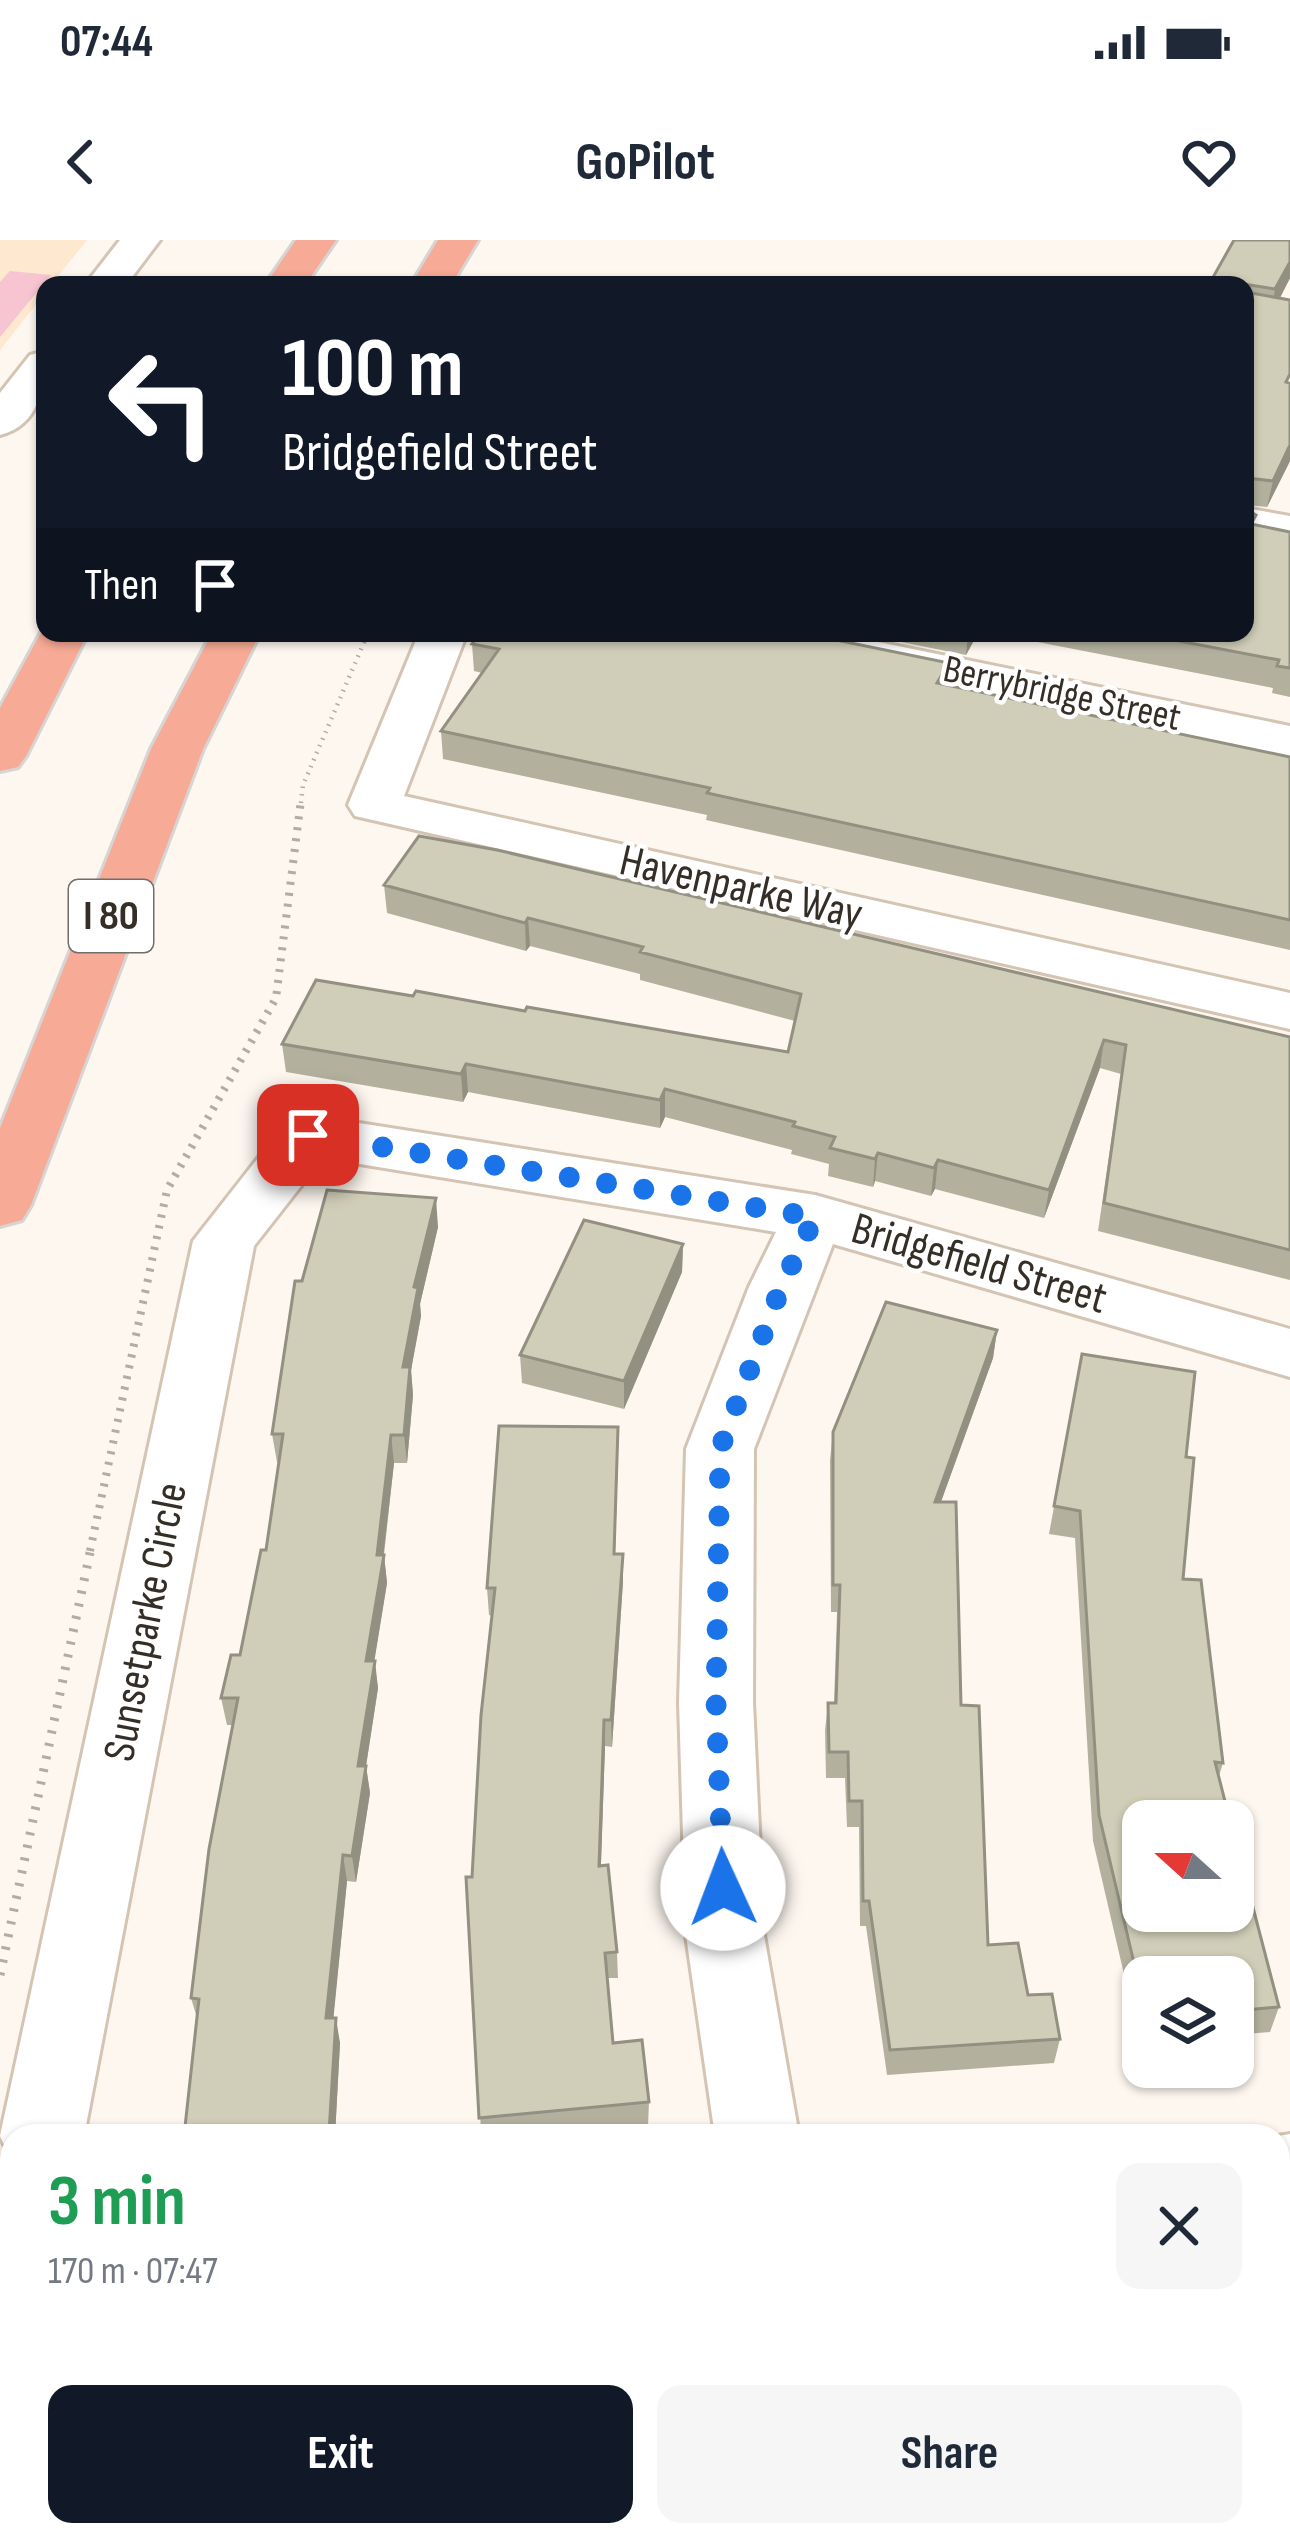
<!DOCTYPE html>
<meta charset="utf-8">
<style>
body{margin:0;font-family:"Sofia Sans Condensed",sans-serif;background:#f6f6f7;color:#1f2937;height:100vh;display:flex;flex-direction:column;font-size:45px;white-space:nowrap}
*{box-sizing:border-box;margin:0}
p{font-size:39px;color:#747a83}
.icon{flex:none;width:66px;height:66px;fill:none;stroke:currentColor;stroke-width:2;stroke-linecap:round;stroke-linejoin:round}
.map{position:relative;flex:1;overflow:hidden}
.drawer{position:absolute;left:0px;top:1884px;width:1290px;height:423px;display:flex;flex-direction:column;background:#fff;border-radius:36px 36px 0 0;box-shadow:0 3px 9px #0004}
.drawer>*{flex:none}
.top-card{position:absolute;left:36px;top:36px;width:1218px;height:366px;border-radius:24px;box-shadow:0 3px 9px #0004;background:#111827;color:#fff;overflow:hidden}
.needle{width:78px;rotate:291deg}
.controls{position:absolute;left:1122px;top:1560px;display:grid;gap:24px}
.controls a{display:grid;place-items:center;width:132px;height:132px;border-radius:24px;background:#fff;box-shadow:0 3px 9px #0004;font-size:60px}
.pin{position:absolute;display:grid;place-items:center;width:102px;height:102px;color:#fff;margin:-51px;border-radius:24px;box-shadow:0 6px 18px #0006}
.me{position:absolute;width:132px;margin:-66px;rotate:358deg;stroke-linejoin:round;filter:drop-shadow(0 0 9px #0008)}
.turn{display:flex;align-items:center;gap:42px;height:252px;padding:0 48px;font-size:54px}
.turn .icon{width:156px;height:156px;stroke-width:2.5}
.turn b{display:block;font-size:84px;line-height:102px}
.then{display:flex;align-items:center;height:114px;padding:0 48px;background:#0003;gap:24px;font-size:45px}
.round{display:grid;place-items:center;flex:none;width:126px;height:126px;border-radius:24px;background:#f6f6f7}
.headline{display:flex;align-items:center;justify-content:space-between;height:204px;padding:0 48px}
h1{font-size:72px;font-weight:700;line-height:90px;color:#1e9e55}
.primary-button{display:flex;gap:24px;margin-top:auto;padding:24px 48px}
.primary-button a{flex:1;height:138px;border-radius:24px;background:#111827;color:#fff;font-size:48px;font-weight:700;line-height:138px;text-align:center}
.primary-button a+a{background:#f6f6f7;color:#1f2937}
.status{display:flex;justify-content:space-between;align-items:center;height:84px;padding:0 60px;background:#fff;direction:ltr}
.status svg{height:33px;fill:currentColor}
header{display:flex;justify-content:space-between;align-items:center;height:156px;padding:0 48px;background:#fff;font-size:54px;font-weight:700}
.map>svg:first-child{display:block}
.built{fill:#fee8d0}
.green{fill:#f7c4d1}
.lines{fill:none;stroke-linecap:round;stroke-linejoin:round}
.minor-casing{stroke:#d4c4b3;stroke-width:6}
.highway-casing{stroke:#d6d5d4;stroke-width:6}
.path-far2{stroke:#b2aca5;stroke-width:4.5;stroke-dasharray:1.5 6;stroke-linecap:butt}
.path-far1{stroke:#b2aca5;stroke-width:8;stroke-dasharray:3 8;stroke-linecap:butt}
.path{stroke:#b2aca5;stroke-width:9;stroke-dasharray:3 10;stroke-linecap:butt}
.minor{fill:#fff;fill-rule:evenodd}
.highway{fill:#f7aa95;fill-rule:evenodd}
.wall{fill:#b3b19e}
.shaded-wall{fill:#929081}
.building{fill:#d0ceb8;stroke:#929081;stroke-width:3}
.route{stroke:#1a73e8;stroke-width:21;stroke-dasharray:0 37.8}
.labels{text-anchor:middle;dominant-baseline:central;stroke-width:9;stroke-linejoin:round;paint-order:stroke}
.far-street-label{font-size:39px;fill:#342e27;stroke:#fff}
.shield{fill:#fff;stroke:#716d68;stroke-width:3}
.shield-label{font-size:42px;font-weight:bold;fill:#342e27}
.street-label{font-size:45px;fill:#342e27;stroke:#fff}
</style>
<div class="status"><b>07:44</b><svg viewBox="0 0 49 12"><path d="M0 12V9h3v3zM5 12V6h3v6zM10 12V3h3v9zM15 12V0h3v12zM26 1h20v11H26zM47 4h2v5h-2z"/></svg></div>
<header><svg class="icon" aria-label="back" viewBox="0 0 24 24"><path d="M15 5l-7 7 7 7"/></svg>GoPilot<svg class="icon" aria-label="heart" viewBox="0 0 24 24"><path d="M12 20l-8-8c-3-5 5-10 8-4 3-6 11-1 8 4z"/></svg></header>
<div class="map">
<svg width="1290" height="2306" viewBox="0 0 1290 2306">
<rect width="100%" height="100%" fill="#fef7f0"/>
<path class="built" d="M 0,0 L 87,0 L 51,45 L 45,45 L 45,53 L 0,110 Z"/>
<path class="green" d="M 10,31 L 51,35 L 0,97 L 0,42 Z"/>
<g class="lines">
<defs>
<path id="minor" d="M 120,0 L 160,0 L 126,45 L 85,45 Z
M 45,111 C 45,146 40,185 0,195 L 0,153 L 30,115 Z
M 1245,268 L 1290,276 L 1290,304 L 1245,296 Z
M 419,393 L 467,393 L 404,556 L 1290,753 L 1290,789 L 355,576 L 348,565 Z
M 739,393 L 834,393 L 1290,486 L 1290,516 L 763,408 L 746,403 Z
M 308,875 L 815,955 L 1290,1089 L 1290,1137 L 833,1004 L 754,1209 L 753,1462 L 764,1695 L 799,1896 L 715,1896 L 686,1695 L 679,1462 L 686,1209 L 749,1047 L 776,992 L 323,918 L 254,1006 L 84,1896 L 12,1896 L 12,1922 L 0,1896 L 193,1001 L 287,881 Z
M 1290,1894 L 1290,1974 L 1278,1976 L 1278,1896 Z"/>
<path id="highway" d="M 296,0 L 336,0 L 305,45 L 265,45 Z
M 438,0 L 478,0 L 451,45 L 411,45 Z
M 45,385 L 45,393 L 88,393 L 26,516 L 18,527 L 0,531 L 0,468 Z
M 212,393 L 260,393 L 203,509 L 31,965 L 22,980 L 0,986 L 0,888 L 151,509 Z"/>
</defs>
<use href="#minor" class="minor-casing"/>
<use href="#highway" class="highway-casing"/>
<path class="path-far2" d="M 301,563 L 303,545 L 368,393"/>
<path class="path-far1" d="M 90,1311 L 167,950 L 276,758 L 301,560"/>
<path class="path" d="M 0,1735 L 91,1308"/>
<use href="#minor" class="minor"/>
<use href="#highway" class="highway"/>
</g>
<path class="wall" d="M 1290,0 L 1290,38 L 1280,58 L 1290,221 L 1267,267 L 1246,265 L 1246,269 L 1254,285 L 1290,292 L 1290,457 L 1272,453 L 1273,448 L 992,393 L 1245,393 L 1245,45 L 1211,45 L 1212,39 Z
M 856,393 L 978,393 L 966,415 Z
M 472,404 L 947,445 L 1290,517 L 1290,710 L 706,580 L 707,575 L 443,519 L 441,491 L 482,433 L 474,431 Z
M 384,645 L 1290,797 L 1290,1040 L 1098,991 L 1121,834 L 1100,828 L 1044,978 L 935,949 L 931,956 L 875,941 L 873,947 L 828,936 L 829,924 L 791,914 L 792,910 L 665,877 L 660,888 L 468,852 L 463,862 L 286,832 L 282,804 L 413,756 L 525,771 L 788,812 L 795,781 L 640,740 L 640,734 L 530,706 L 526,711 L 387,673 Z
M 438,987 L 420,1064 L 421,1076 L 411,1130 L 413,1155 L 407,1223 L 394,1223 L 384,1315 L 387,1343 L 374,1421 L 378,1448 L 366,1526 L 370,1553 L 356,1642 L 347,1641 L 333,1778 L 340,1803 L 335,1896 L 184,1896 L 197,1778 L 191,1758 L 233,1485 L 227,1485 L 221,1458 L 240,1415 L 266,1310 L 279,1222 L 277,1222 L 272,1194 L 302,1041 Z
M 683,1004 L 682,1032 L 624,1169 L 522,1143 L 520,1115 Z
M 997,1090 L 993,1118 L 941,1262 L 961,1465 L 988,1705 L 1060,1799 L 1054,1823 L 887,1835 L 866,1686 L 860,1686 L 859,1587 L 847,1587 L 845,1538 L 826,1538 L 825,1490 L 828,1463 L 834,1463 L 837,1372 L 831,1372 L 830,1220 L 833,1192 Z
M 1082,1114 L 1186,1217 L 1183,1339 L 1223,1523 L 1219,1536 L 1279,1767 L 1270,1792 L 1233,1795 L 1233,1737 L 1143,1737 L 1143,1802 L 1140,1803 L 1093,1601 L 1075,1298 L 1049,1294 Z
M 618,1215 L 615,1314 L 623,1341 L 612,1507 L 605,1506 L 601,1625 L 617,1712 L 618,1738 L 608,1738 L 613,1803 L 649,1862 L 648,1887 L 544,1896 L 481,1896 L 472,1637 L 492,1376 L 489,1375 L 487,1348 Z
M 1290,2063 L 1290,2229 L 1278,2230 L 1278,2064 Z
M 12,2295 L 1048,2295 L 1050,2306 L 0,2306 Z"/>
<path class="shaded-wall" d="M 1290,22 L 1290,38 L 1271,75 L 1275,49 Z
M 1290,205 L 1290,221 L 1267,267 L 1273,241 Z
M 968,393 L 978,393 L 966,415 Z
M 949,423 L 946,450 L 937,443 Z
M 528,678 L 530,706 L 526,711 L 525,683 Z
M 1104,800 L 1100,828 L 1044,978 L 1049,950 Z
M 466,824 L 468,852 L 463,862 L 461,834 Z
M 665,849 L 665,877 L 660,888 L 660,860 Z
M 878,913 L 875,941 L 873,947 L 875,919 Z
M 938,920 L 935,949 L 931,956 L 934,928 Z
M 436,958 L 438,987 L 420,1064 L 421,1076 L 411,1130 L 413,1155 L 407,1223 L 404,1195 L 403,1127 L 414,1047 Z
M 683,1004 L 682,1032 L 624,1169 L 624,1141 Z
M 997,1090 L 993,1118 L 931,1289 L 935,1262 Z
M 618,1187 L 618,1215 L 614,1341 L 614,1314 Z
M 391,1195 L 394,1223 L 383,1318 L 384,1315 L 387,1343 L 370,1448 L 366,1421 Z
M 623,1314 L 623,1341 L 612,1507 L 611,1480 Z
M 375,1421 L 378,1448 L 362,1552 L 358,1526 Z
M 604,1480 L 605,1506 L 600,1651 L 599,1626 Z
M 366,1526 L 370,1553 L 356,1642 L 352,1616 Z
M 343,1615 L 347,1641 L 331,1803 L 326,1778 Z
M 336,1778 L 340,1803 L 335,1896 L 329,1896 Z"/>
<path class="building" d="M 1234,0 L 1290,0 L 1290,22 L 1275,49 L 1212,39 Z
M 1246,52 L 1290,60 L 1290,134 L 1286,142 L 1290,143 L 1290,205 L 1273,241 L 1247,238 L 1246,269 L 1256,275 L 1251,284 L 1290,292 L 1290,428 L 1277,426 L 1279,420 L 1137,393 L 1245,393 L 1245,122 L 1248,116 L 1245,115 Z
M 480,393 L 802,393 L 949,423 L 937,443 L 1290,517 L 1290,680 L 707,553 L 710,548 L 441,491 L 499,409 L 472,404 Z
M 419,596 L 497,610 L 1290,797 L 1290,1010 L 1104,963 L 1126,805 L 1104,800 L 1049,950 L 938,920 L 934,928 L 878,913 L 875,919 L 830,908 L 835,897 L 793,886 L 795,882 L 665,849 L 660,860 L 466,824 L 461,834 L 282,804 L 316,740 L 413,756 L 416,751 L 525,771 L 527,767 L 788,812 L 801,754 L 640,712 L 643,707 L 528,678 L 525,683 L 384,645 Z
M 327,950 L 436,958 L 414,1047 L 418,1048 L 403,1127 L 410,1127 L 404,1195 L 391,1195 L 377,1315 L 384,1315 L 366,1421 L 375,1421 L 358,1526 L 366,1526 L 352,1616 L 343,1615 L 326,1778 L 336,1778 L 329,1893 L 184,1896 L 199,1759 L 191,1758 L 209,1609 L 238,1458 L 221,1458 L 231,1415 L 240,1415 L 261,1310 L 266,1310 L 283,1194 L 272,1194 L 295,1041 L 302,1041 Z
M 584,980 L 683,1004 L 624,1141 L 520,1115 Z
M 886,1062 L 997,1090 L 935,1262 L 956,1262 L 961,1465 L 979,1466 L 988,1705 L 1018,1703 L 1028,1755 L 1052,1754 L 1060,1799 L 890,1810 L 869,1661 L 863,1661 L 862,1561 L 849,1561 L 848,1512 L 829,1512 L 828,1463 L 836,1463 L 840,1345 L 833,1345 L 833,1192 Z
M 1082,1114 L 1195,1132 L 1186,1217 L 1194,1218 L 1183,1339 L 1201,1340 L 1223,1523 L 1215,1522 L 1230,1581 L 1143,1581 L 1143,1671 L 1233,1671 L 1233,1591 L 1279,1767 L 1233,1771 L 1233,1737 L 1143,1737 L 1143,1761 L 1099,1575 L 1080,1271 L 1054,1266 Z
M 499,1186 L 618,1187 L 614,1314 L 623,1314 L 611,1480 L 604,1480 L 599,1626 L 608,1625 L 617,1712 L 605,1713 L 613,1803 L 642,1800 L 649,1862 L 479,1878 L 466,1637 L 472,1637 L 481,1475 L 495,1348 L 487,1348 Z
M 1290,2063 L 1290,2209 L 1278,2210 L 1278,2215 L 1278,2064 Z
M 12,2204 L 12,2295 L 654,2295 L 654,2306 L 0,2306 L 0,2205 Z
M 799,2295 L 1048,2295 L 1050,2306 L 800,2306 Z"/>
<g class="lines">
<path class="route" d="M 308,895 L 815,977 L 781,1047 L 720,1209 L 716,1462 L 723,1648"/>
</g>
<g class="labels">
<g class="far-street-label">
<text transform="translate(1062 454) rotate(12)">Berrybridge Street</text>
</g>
<rect class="shield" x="69" y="640" width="84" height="72" rx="9"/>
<g class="shield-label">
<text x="111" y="676">I 80</text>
</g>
<g class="street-label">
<text transform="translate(741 648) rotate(13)">Havenparke Way</text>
<text transform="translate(979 1024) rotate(16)">Bridgefield Street</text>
<text transform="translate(146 1382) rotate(-79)">Sunsetparke Circle</text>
</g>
</g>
</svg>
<div class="controls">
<a><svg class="needle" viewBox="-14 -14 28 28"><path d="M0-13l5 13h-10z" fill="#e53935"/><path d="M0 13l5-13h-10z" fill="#747a83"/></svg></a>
<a><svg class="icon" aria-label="layers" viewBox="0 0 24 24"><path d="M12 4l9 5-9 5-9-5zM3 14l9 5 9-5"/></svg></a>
</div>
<div class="pin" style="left:308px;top:895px;background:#d93025"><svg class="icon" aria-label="arrive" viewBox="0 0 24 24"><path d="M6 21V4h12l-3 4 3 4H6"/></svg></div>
<svg class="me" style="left:723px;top:1648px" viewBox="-20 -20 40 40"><circle r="19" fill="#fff"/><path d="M0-13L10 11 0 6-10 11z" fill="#1a73e8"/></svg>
<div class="top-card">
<div class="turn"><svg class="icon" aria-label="left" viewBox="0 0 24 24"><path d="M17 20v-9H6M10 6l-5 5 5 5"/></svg><div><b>100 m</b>Bridgefield Street</div></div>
<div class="then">Then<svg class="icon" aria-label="arrive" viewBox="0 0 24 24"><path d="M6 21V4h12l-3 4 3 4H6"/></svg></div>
</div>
<section class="drawer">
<div class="headline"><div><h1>3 min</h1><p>170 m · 07:47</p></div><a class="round"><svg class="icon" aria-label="close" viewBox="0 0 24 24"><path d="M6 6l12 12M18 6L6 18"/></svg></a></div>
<div class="primary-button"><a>Exit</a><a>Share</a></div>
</section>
</div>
